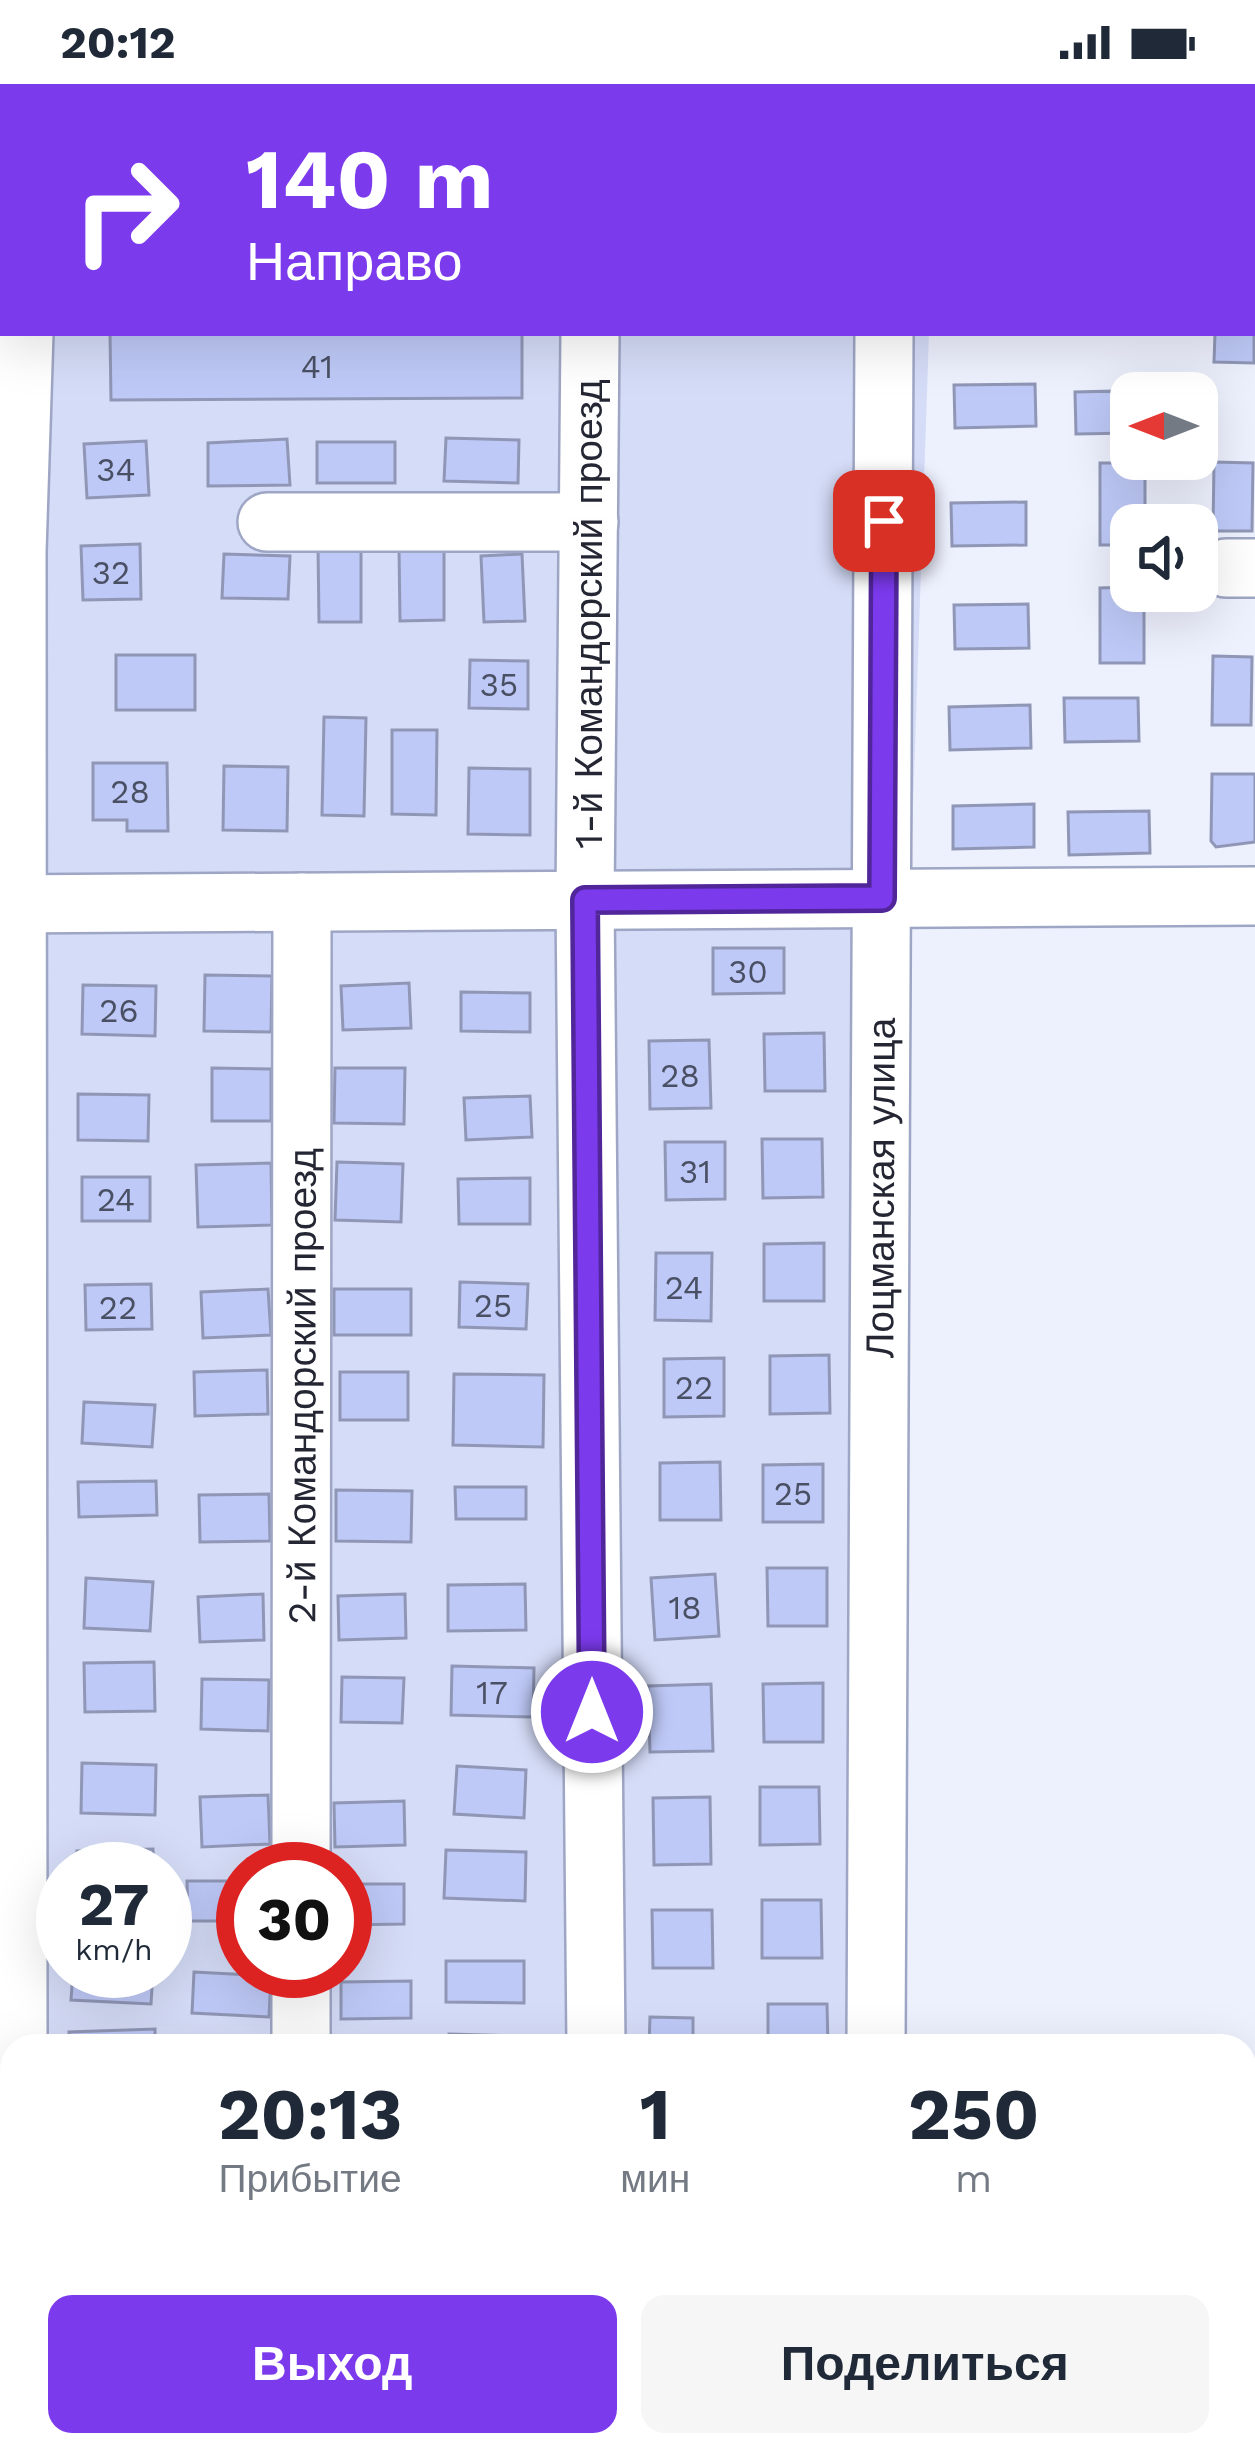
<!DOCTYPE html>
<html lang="ru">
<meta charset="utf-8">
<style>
body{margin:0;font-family:"Work Sans",sans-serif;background:#f6f6f7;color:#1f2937;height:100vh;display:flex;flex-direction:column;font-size:45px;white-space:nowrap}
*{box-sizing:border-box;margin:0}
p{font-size:39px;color:#747a83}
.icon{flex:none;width:66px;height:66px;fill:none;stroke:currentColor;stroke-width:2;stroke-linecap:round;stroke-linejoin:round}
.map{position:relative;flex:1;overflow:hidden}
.drawer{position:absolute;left:0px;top:1950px;width:1257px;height:423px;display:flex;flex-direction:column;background:#fff;border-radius:36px 36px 0 0;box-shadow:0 12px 48px #0002}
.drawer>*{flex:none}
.banner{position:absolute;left:0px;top:0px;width:1257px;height:252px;box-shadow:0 12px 48px #0002;background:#7c3aed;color:#fff;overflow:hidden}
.needle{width:78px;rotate:270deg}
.tools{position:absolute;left:1110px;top:288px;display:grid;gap:24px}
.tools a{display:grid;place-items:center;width:108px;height:108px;border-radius:24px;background:#fff;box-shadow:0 12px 48px #0002;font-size:60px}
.speed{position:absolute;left:36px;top:1758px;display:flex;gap:24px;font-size:60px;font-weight:700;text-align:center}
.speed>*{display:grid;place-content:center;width:156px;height:156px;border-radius:50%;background:#fff;box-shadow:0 12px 48px #0002;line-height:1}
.speed small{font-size:30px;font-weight:400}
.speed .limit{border:18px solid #d22;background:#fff;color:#111}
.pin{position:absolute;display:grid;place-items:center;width:102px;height:102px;color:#fff;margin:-51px;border-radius:24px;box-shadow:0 6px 18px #0006}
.me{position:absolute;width:132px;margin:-66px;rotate:0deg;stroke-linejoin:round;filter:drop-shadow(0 0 9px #0008)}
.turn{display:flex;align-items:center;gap:42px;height:252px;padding:0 48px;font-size:54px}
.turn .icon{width:156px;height:156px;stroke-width:2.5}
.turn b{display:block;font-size:84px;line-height:102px}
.eta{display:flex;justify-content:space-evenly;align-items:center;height:204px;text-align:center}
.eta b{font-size:72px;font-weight:700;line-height:84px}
.button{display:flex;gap:24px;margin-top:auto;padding:24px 48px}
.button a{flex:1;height:138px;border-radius:24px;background:#7c3aed;color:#fff;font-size:48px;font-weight:700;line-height:138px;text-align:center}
.button a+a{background:#f6f6f7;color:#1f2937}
.status{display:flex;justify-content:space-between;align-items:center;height:84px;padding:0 60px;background:#fff;direction:ltr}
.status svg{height:33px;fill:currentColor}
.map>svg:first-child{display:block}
.green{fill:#d5dcf7;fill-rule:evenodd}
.forest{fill:#9cabf6}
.building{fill:#bec9f7;stroke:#9097b6;stroke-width:3}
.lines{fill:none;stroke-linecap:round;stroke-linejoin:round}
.minor-casing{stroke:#9ea6c5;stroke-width:62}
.path{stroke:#9194a1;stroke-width:8;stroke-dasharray:12 6;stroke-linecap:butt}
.minor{stroke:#fff;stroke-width:57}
.route-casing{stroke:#51269a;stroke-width:30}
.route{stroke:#7c3aed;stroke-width:21}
.labels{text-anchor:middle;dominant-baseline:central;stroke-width:9;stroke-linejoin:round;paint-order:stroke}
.number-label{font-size:33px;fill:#4a5064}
.street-label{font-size:39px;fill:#242733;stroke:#fefefe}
</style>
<div class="status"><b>20:12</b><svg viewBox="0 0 49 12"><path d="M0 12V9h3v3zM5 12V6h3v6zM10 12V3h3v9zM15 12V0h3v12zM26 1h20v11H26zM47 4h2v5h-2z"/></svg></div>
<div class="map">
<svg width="1255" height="2372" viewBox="0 0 1255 2372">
<rect width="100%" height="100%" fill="#edf0fd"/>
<path class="green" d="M 0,44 L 3,249 L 929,249 L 871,1962 L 12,1962 L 12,2361 L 857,2361 L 857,2372 L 0,2372 ZM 63,1785 L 165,1785 L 165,1887 L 63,1887 ZM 243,1785 L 345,1785 L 345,1887 L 243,1887 Z"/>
<path class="forest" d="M 0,0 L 239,0 L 240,3 L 3,3 L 0,61 Z"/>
<path class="building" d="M 110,249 L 522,249 L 522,314 L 111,316 Z
M 1215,249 L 1254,249 L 1254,279 L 1214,278 Z
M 1035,300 L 1036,342 L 955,344 L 954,301 Z
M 1156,306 L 1131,309 L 1131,349 L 1076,350 L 1075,308 Z
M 446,354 L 519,356 L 518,399 L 444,397 Z
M 287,355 L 290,401 L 208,402 L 208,359 Z
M 146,357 L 149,411 L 87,414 L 84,360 Z
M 317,358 L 395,358 L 395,399 L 317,399 Z
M 1214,378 L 1253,379 L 1252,447 L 1213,447 Z
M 1100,379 L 1145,379 L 1145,441 L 1131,441 L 1131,461 L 1100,461 Z
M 1026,418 L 1026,461 L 952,462 L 951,419 Z
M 140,460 L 141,515 L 83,516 L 81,462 Z
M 318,461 L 361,461 L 361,538 L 319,538 Z
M 444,463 L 444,536 L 400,537 L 399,464 Z
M 224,470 L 290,472 L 288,515 L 222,514 Z
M 522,470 L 525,537 L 484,538 L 481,472 Z
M 1131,503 L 1144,507 L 1144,579 L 1100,579 L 1100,504 Z
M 1028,520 L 1029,564 L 955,565 L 954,521 Z
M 116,571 L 195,571 L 195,626 L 116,626 Z
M 1213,572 L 1252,573 L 1251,641 L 1212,641 Z
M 470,576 L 528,577 L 528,625 L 469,624 Z
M 1064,614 L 1138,614 L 1139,657 L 1065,658 Z
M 1030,621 L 1031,664 L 950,666 L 949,623 Z
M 324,633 L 366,634 L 364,732 L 322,731 Z
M 392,646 L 437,646 L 436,731 L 392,730 Z
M 93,679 L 167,679 L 168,747 L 127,747 L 127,736 L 93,736 Z
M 224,682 L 288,683 L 287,747 L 223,746 Z
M 469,684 L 530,685 L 530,751 L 468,750 Z
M 1212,690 L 1255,690 L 1255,758 L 1216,763 L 1211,757 Z
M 1034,720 L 1034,763 L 953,765 L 953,722 Z
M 1149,727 L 1150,769 L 1069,771 L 1068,728 Z
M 713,864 L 784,864 L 784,909 L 713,910 Z
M 205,891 L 272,892 L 271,948 L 204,947 Z
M 409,899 L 411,944 L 343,946 L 341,902 Z
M 83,901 L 156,902 L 155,952 L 82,950 Z
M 461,908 L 530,909 L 530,948 L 461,947 Z
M 824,949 L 825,1007 L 765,1007 L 764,950 Z
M 709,956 L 711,1024 L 650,1025 L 649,957 Z
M 212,984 L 271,985 L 271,1037 L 212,1037 Z
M 335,984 L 405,984 L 404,1040 L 334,1039 Z
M 78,1010 L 149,1011 L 148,1057 L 78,1056 Z
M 530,1012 L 532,1053 L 466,1056 L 464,1014 Z
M 762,1055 L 822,1055 L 823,1113 L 763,1114 Z
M 665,1058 L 725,1058 L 725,1115 L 666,1116 Z
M 337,1078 L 403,1080 L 401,1138 L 335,1136 Z
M 271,1079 L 272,1141 L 198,1143 L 196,1081 Z
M 82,1093 L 150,1093 L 150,1137 L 82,1137 Z
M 530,1094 L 530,1140 L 459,1140 L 458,1095 Z
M 824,1159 L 824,1217 L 764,1217 L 764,1160 Z
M 656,1169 L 712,1169 L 711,1237 L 655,1236 Z
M 460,1198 L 528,1200 L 526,1245 L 459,1243 Z
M 151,1200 L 152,1245 L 86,1246 L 85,1201 Z
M 268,1205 L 271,1251 L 203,1254 L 201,1208 Z
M 334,1205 L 411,1205 L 411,1251 L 334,1251 Z
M 829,1271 L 830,1329 L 770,1330 L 770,1272 Z
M 724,1274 L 724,1332 L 664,1333 L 664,1275 Z
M 267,1286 L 268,1330 L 195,1332 L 194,1288 Z
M 340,1288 L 408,1288 L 408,1336 L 340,1336 Z
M 454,1290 L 544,1291 L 543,1363 L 453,1361 Z
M 84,1318 L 155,1321 L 152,1363 L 82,1359 Z
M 720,1378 L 721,1436 L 660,1436 L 660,1379 Z
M 823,1380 L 823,1438 L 763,1438 L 763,1381 Z
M 156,1397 L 157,1431 L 79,1433 L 78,1398 Z
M 455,1403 L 526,1403 L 526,1435 L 456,1435 Z
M 336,1406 L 412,1407 L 411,1458 L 336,1457 Z
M 269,1410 L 270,1457 L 200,1458 L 199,1411 Z
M 767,1484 L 827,1484 L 827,1542 L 768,1542 Z
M 715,1490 L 719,1552 L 655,1556 L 651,1494 Z
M 86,1494 L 153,1498 L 150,1547 L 84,1544 Z
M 525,1500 L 526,1546 L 448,1547 L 448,1501 Z
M 263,1510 L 264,1556 L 200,1558 L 198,1513 Z
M 405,1510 L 406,1554 L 339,1556 L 338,1512 Z
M 154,1578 L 155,1627 L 85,1628 L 84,1579 Z
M 452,1582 L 534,1584 L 533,1633 L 451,1631 Z
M 342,1593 L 404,1594 L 402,1639 L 341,1638 Z
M 202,1595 L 269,1596 L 268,1647 L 201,1645 Z
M 823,1599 L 823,1658 L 764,1658 L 763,1600 Z
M 711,1600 L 713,1667 L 650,1668 L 648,1602 Z
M 82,1679 L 156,1681 L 155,1731 L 81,1729 Z
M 457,1682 L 526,1686 L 524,1734 L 454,1730 Z
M 760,1703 L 819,1703 L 820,1760 L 760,1761 Z
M 268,1711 L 270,1760 L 202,1763 L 200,1713 Z
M 710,1713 L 711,1780 L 654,1781 L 653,1714 Z
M 404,1717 L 405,1761 L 335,1763 L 334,1719 Z
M 153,1765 L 154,1785 L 77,1785 L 77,1767 Z
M 446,1766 L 526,1768 L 525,1817 L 444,1814 Z
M 187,1797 L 243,1797 L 243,1837 L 188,1837 Z
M 345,1800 L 404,1800 L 404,1840 L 345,1841 Z
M 762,1816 L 821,1816 L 822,1874 L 762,1874 Z
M 652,1826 L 712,1826 L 713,1884 L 653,1884 Z
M 446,1877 L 524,1877 L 524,1919 L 446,1918 Z
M 73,1887 L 153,1887 L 151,1920 L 71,1916 Z
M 194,1888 L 271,1892 L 269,1933 L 192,1929 Z
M 411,1897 L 411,1934 L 341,1935 L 341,1898 Z
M 768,1920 L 827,1920 L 828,1962 L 768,1962 Z
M 650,1933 L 693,1934 L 693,1962 L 649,1962 Z
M 155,1945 L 155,1962 L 69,1962 L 69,1948 Z
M 449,1950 L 523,1952 L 523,1962 L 449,1962 Z"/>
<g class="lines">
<defs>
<g id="minor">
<path d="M 608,3 L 609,0"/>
<path d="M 0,54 L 3,54"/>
<path d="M 0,114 L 3,114"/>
<path d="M 590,249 L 585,816 L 596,1962"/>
<path d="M 267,438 L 589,438"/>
<path d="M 1226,484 L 1255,484"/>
<path d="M 0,820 L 1255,812"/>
<path id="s1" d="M 301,1785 L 302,818"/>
<path d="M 18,1962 L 17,468 L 24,249"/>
<path d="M 301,1962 L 301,1887"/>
<path id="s2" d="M 876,1962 L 884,249"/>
</g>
</defs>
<use href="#minor" class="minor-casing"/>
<path class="path" d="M 929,2361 L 929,2372"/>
<use href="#minor" class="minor"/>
</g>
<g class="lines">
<defs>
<path id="route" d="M 592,1628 L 585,816 L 882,814 L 884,437"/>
</defs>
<use href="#route" class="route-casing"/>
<use href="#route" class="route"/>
</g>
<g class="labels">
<g class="number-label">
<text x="317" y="282">41</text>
<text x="116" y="385">34</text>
<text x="111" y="488">32</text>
<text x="499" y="600">35</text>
<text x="130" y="707">28</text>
<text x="748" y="887">30</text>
<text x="119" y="926">26</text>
<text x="680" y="991">28</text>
<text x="695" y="1087">31</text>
<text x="116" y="1115">24</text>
<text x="684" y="1203">24</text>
<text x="493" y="1221">25</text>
<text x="118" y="1223">22</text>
<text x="694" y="1303">22</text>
<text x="793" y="1409">25</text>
<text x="685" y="1523">18</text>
<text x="492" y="1608">17</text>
</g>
<g class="street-label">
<text transform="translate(588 530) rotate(-90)">1-й Командорский проезд</text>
<text stroke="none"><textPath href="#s2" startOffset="858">Лоцманская улица</textPath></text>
<text stroke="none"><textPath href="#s1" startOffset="483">2-й Командорский проезд</textPath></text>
</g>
</g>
</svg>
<div class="tools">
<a><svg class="needle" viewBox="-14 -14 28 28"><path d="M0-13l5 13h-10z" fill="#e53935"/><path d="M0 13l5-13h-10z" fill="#747a83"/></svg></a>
<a><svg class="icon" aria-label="sound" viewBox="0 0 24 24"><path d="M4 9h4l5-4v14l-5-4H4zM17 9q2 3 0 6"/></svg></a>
</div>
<div class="speed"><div>27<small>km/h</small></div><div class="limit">30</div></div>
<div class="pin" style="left:884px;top:437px;background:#d93025"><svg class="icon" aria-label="arrive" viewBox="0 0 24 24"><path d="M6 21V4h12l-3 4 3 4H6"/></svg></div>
<svg class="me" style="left:592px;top:1628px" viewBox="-20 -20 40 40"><circle r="17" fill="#7c3aed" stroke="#fff" stroke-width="3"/><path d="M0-11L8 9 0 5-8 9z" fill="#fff"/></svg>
<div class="banner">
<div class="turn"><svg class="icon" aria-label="right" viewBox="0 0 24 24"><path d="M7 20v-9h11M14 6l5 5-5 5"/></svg><div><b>140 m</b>Направо</div></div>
</div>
<section class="drawer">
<div class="eta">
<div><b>20:13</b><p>Прибытие</p></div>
<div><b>1</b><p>мин</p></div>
<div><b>250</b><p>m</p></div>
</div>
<div class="button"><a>Выход</a><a>Поделиться</a></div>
</section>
</div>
